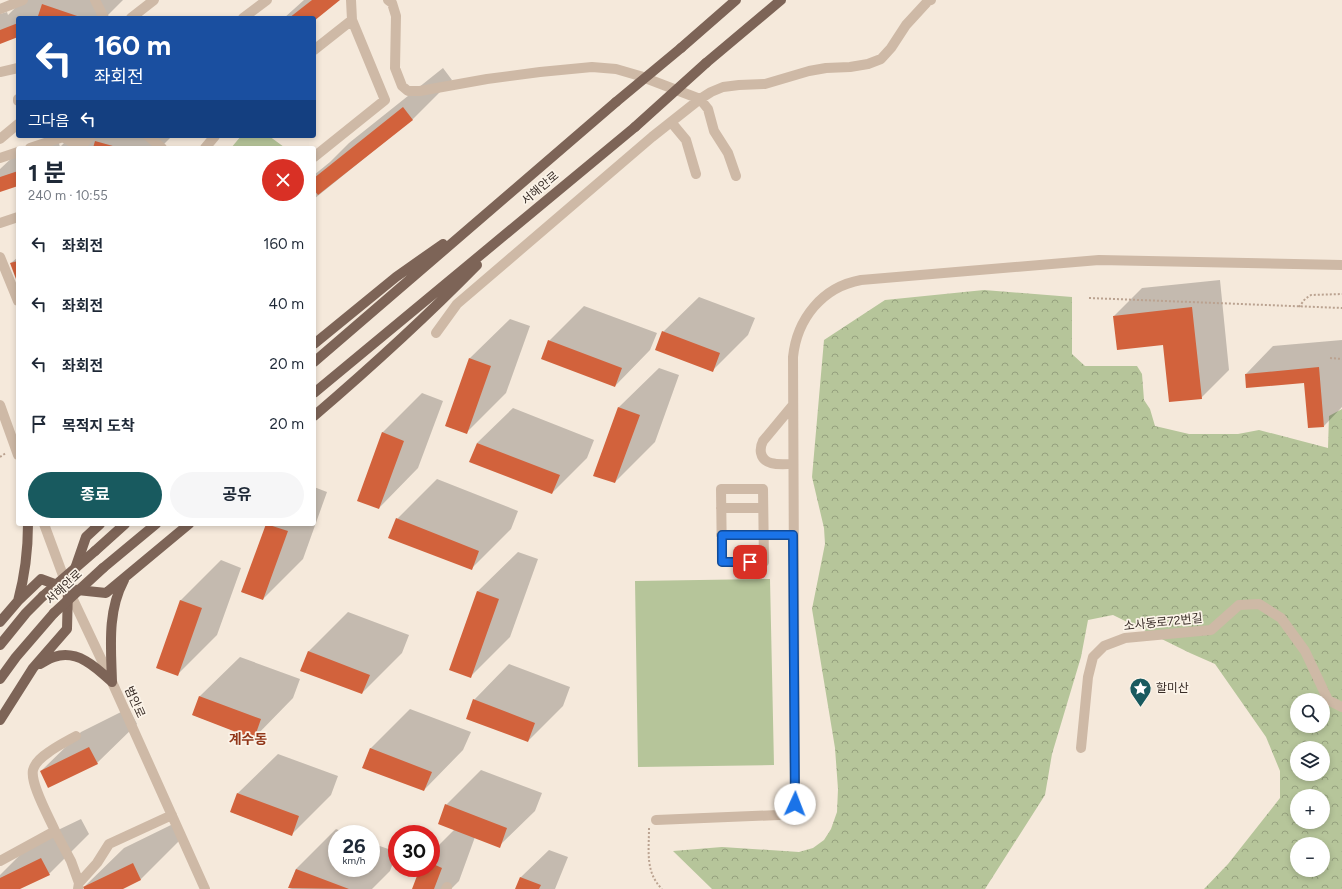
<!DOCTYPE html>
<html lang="ko">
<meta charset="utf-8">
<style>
body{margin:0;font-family:Figtree,"Noto Sans KR",sans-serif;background:#f6f6f7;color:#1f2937;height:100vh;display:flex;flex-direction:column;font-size:15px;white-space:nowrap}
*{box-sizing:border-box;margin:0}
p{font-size:13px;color:#747a83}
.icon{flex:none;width:22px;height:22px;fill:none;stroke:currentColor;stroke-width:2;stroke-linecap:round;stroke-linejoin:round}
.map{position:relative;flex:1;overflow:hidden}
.details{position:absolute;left:16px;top:146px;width:300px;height:380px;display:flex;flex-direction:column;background:#fff;border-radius:4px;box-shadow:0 2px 6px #0003}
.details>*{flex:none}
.banner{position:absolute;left:16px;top:16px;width:300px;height:122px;border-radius:4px;box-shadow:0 2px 6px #0003;background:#1a4fa0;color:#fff;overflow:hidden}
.fabs{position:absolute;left:1290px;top:693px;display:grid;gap:8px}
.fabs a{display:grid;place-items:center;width:40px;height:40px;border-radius:50%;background:#fff;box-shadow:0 2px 6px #0003;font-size:20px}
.speed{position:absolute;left:328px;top:825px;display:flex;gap:8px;font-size:20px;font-weight:700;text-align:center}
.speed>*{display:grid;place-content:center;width:52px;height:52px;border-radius:50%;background:#fff;box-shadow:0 2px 6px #0003;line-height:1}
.speed small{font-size:10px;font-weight:400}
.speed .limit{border:6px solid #d22;background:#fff;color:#111}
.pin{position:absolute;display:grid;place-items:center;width:34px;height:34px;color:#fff;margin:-17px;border-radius:8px;box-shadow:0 2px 6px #0006}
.me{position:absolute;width:44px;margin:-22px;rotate:2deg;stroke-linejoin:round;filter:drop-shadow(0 0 3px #0008)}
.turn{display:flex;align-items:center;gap:14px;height:84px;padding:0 12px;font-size:18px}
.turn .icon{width:52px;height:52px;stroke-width:2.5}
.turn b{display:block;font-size:28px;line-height:34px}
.then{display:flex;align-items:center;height:38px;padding:0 12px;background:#0003;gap:8px;font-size:15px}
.round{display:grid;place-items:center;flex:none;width:42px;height:42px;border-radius:21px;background:#f6f6f7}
.summary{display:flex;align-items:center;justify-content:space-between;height:68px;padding:0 12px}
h1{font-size:24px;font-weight:700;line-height:30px}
.action{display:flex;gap:8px;margin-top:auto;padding:8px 12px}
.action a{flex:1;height:46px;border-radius:24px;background:#185a5f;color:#fff;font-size:16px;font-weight:700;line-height:46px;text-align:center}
.action a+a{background:#f6f6f7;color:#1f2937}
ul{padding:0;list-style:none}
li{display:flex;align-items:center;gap:12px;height:60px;padding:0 12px}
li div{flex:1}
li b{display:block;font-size:15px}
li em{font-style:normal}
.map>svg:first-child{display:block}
.green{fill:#b6c59a}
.forest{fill:url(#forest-crowns);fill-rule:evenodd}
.shadow{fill:#0003}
.building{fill:#d2623c}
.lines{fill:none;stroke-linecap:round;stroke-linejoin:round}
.path{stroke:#baa290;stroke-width:2;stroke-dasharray:2 2;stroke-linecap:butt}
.minor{stroke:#ceb9a6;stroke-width:10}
.major{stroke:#7d6457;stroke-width:10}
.major-bridge{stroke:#7d6457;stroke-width:10}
.route-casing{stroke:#114b97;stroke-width:10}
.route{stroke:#1a73e8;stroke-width:7}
.labels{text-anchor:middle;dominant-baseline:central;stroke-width:3.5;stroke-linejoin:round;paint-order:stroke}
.street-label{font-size:12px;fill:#392d27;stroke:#fbf3e8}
.poi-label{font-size:12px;fill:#392d27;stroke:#fbf3e8;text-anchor:start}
.quarter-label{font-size:14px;font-weight:bold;fill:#913618;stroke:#fbf3e8}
</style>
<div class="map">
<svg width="1342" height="889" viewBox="0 0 1342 889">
<defs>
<pattern id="forest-crowns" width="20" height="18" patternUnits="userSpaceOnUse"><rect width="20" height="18" fill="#b6c59a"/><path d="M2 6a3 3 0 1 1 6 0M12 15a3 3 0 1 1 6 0" fill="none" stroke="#95a07e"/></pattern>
</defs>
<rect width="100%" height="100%" fill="#f5e9db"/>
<path class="green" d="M 241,136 L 269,136 L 284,147 L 231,148 Z
M 770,579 L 774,765 L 638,767 L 635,581 Z"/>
<path class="forest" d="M 984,290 L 1072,297 L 1072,354 L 1085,366 L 1137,366 L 1142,374 L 1144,400 L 1150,409 L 1155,426 L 1189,434 L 1238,434 L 1259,430 L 1328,448 L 1329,416 L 1342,409 L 1342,889 L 1204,889 L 1228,864 L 1280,798 L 1280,771 L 1266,737 L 1215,664 L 1190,653 L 1113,615 L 1088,620 L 1081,657 L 1052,754 L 1045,795 L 985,889 L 712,889 L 673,851 L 722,847 L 799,852 L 813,848 L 824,840 L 831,829 L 837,812 L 838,789 L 835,748 L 812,609 L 825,544 L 824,528 L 812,477 L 824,340 L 885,300 ZM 1297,700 L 1323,700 L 1323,726 L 1297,726 ZM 1297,748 L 1323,748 L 1323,774 L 1297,774 ZM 1297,796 L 1323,796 L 1323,822 L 1297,822 ZM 1297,844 L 1323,844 L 1323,870 L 1297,870 Z"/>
<path class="shadow" d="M 23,0 L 123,0 L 105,18 L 18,18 L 18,36 L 0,43 L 0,14 L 7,12 L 8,15 Z
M 304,0 L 338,0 L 314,19 L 314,18 L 284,18 Z
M 443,68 L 452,80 L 413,119 L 314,199 L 314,175 L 330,162 L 349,143 Z
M 71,136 L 172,136 L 160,148 L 34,148 L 58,140 L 60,147 Z
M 18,153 L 18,185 L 0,191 L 0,169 L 15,155 Z
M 18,257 L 18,277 L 11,263 Z
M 1220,280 L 1229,370 L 1201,398 L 1164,344 L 1114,316 L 1142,288 Z
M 699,297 L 755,318 L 748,335 L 713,370 L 663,332 Z
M 584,306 L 657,333 L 650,350 L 615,386 L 549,341 Z
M 510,319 L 530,326 L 506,393 L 466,433 L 446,426 L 470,358 Z
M 1342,340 L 1342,407 L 1324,426 L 1305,382 L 1246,374 L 1273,346 Z
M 659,368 L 679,375 L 655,442 L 615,482 L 619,407 Z
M 422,393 L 443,401 L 418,468 L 379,508 L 382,433 Z
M 513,408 L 594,440 L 587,458 L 552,493 L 477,443 Z
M 437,479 L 518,511 L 511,529 L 471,569 L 397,519 Z
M 314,487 L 327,492 L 303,559 L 263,599 L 242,592 L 267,524 L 314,524 Z
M 518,552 L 538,559 L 510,637 L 471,676 L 478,591 Z
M 221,560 L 241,568 L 217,635 L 177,675 L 157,668 L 181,600 Z
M 348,612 L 409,635 L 402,653 L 362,693 L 308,652 Z
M 240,657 L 300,679 L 293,698 L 254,738 L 193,715 L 200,696 Z
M 509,664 L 570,687 L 563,706 L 528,741 L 474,700 Z
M 129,708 L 137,724 L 97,763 L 41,771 L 81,732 Z
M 410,709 L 471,732 L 463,750 L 424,790 L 370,749 Z
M 278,754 L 338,776 L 331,795 L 291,835 L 231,812 L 238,793 Z
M 481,770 L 542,793 L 535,811 L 499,846 L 475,837 L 459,881 L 451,889 L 413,889 L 421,868 L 431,868 L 431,853 L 455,829 L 446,805 Z
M 81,819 L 89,834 L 49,874 L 18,889 L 0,889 L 0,875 L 33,842 Z
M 173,824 L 180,840 L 140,880 L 121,889 L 85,889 L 84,887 L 124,848 Z
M 336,829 L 348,834 L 337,834 L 337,868 L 371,868 L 371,843 L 397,852 L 390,871 L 372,889 L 292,889 L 289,888 L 296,869 Z
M 549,850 L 568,857 L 555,889 L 516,889 L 521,877 Z"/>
<path class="building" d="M 312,0 L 340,0 L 314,21 L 314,18 L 289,18 Z
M 42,4 L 83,18 L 32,18 L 38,16 Z
M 18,23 L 18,37 L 0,44 L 0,30 Z
M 403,107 L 413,120 L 318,195 L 314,190 L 314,178 Z
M 95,141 L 120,148 L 93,148 Z
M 18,171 L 18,186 L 0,192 L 0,177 Z
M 18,261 L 18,278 L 16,279 L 10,263 Z
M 1192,307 L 1202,399 L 1169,402 L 1163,345 L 1117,350 L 1113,316 Z
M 662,331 L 720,353 L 713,372 L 655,350 Z
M 548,340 L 622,368 L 615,387 L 541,359 Z
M 469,358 L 491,366 L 467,434 L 445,426 Z
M 1319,367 L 1324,427 L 1308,428 L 1304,383 L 1246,388 L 1245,374 Z
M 618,407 L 640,415 L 615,483 L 593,476 Z
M 382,432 L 404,441 L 379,509 L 357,501 Z
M 477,443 L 560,475 L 552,494 L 469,462 Z
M 396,518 L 479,551 L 472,570 L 388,538 Z
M 266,524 L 288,531 L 263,600 L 241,592 Z
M 477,591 L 499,599 L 471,678 L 449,670 Z
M 180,600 L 202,608 L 178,676 L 156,668 Z
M 308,651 L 370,675 L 362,694 L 300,671 Z
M 199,696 L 261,719 L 254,739 L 192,715 Z
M 473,699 L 535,723 L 528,742 L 466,719 Z
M 89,747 L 98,764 L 48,788 L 40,771 Z
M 370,748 L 432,772 L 424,791 L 362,768 Z
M 237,793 L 299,816 L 292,836 L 230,812 Z
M 445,804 L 507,828 L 500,848 L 438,824 Z
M 41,858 L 50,875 L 20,889 L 0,889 L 0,878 Z
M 133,863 L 141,880 L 123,889 L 84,889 L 83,887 Z
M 431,863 L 442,868 L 434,889 L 412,889 L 420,868 L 431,868 Z
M 296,869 L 349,889 L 288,888 Z
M 520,877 L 541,885 L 539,889 L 515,889 Z"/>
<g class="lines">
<path class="path" d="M 1089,298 L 1342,308
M 1299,307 L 1305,299 L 1311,295 L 1342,294
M 1330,358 L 1342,359
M 0,457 L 6,453
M 649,828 C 649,851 645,872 662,889"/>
<path class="minor" d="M 95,0 L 104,18
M 351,0 L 352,20
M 388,0 L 392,3 L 396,16 L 395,68 L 402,86 L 408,91 L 420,91 L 487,79 L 540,72 L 592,67 L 616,69 L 640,76 L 700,99 L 708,109 L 714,131 L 728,153 L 736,176
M 0,9 L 23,0
M 131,18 L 154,0
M 243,18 L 267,0
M 314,50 L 352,20 L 385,100 L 314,157
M 0,72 L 18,68
M 18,99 L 18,101
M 671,122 L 686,140 L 696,174
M 148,136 L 162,148
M 0,139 L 18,124
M 30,148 L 63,137 L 74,143 L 84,143 L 91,136
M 205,148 L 215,136
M 0,158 L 18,152
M 0,223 L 18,217
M 0,257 L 18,301
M 436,333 L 457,304 L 652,137 L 700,99 L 711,92 L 723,87 L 739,85 L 765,84 L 809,71 L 826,68 L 850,67 L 868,64 L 881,59 L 891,48 L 906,25 L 928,1 L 931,0
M 0,405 L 18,455
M 793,405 L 763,441 C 761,445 760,448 761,453 C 764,467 782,464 793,464
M 721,489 L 763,489 L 764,562 L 722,562 Z
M 721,508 L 763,508
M 44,524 L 68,589 L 112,682 L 205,889
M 721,535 L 793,535
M 1081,748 L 1088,677 L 1093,657 L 1104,646 L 1125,638 L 1211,630 L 1239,605 L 1259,604 L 1281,618 L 1305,651 L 1328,700 L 1342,707
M 656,820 L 779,815 L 790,811 L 795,804 L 793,357 C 797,319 822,287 861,280 L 1099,260 L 1342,265
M 55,831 L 71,861 L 79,883
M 0,861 L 55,831 C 49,817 30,784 33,770 C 35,763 43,756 49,752 C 57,746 67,741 76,736
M 78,889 L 79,883 L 97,863 L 109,844 L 172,815
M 446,889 L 447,887"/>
<path class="major" d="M 681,48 L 736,0
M 706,63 L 781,0
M 314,344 L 396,277 L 443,244
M 314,362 L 616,102
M 314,393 L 635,127
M 314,416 C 370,368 425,318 477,265
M 95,551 L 125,524
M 103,568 L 156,524
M 18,601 C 25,575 28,551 28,524
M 0,622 L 18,601 L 41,579 L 68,589 L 86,537 L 100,524
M 0,645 L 26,613 L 43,596
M 40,664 C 44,662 49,658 54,657 C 77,649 96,667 112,682
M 0,679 L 16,657 L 54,613
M 112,682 C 111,647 107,612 124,580
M 0,720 L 33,668 L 67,629 L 68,589 L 106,593 L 189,524"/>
<path class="major-bridge" d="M 616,102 L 681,48
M 635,127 L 706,63
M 43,596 L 95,551
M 54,613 L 103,568"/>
</g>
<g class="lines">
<defs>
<path id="route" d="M 750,562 L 722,562 L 722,535 L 793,535 L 795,804"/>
</defs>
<use href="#route" class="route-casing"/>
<use href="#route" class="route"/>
</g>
<defs>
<symbol id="sight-pin" viewBox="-11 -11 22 30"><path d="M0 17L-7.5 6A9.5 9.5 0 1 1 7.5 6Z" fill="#185a5f" stroke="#fbf3e8"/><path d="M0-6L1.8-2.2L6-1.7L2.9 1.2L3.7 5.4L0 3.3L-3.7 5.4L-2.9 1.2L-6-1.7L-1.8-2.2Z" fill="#fff"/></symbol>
</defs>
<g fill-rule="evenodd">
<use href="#sight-pin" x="1128" y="676" width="25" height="34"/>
</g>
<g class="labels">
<g class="street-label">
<text transform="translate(540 188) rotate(-40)">서해안로</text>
<text transform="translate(64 587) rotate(-43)">서해안로</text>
<text transform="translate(1163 622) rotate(-6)">소사동로72번길</text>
<text transform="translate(135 702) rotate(66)">범안로</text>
</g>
<g class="poi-label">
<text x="1156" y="688">할미산</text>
</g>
<g class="quarter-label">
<text x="248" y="739">계수동</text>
</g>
</g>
</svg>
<div class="fabs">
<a><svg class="icon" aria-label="search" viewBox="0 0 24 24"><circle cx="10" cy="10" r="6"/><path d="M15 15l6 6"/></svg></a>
<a><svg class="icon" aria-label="layers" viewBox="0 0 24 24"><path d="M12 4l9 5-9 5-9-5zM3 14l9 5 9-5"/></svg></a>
<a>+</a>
<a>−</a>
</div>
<div class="speed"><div>26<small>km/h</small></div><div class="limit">30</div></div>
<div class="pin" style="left:750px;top:562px;background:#d93025"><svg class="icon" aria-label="arrive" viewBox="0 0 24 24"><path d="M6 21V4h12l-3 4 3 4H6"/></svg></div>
<svg class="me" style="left:795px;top:804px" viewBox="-20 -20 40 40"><circle r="19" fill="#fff"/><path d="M0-13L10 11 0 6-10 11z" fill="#1a73e8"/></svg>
<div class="banner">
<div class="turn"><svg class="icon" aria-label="left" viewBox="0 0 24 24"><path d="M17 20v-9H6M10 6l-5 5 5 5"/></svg><div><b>160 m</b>좌회전</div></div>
<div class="then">그다음<svg class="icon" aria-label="left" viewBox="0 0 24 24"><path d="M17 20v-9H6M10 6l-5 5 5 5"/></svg></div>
</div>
<section class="details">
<div class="summary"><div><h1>1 분</h1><p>240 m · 10:55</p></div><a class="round" style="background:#d93025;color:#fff"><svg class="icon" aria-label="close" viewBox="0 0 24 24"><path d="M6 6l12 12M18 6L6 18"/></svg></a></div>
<ul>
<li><svg class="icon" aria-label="left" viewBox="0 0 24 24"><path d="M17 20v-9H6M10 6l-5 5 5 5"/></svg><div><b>좌회전</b></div><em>160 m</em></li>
<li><svg class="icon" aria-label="left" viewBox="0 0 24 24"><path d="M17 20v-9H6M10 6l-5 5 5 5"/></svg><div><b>좌회전</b></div><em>40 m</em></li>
<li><svg class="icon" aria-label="left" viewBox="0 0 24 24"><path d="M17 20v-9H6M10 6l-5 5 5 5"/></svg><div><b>좌회전</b></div><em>20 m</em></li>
<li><svg class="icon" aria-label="arrive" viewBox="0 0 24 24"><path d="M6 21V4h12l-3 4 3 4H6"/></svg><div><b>목적지 도착</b></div><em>20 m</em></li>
</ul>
<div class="action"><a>종료</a><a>공유</a></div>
</section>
</div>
